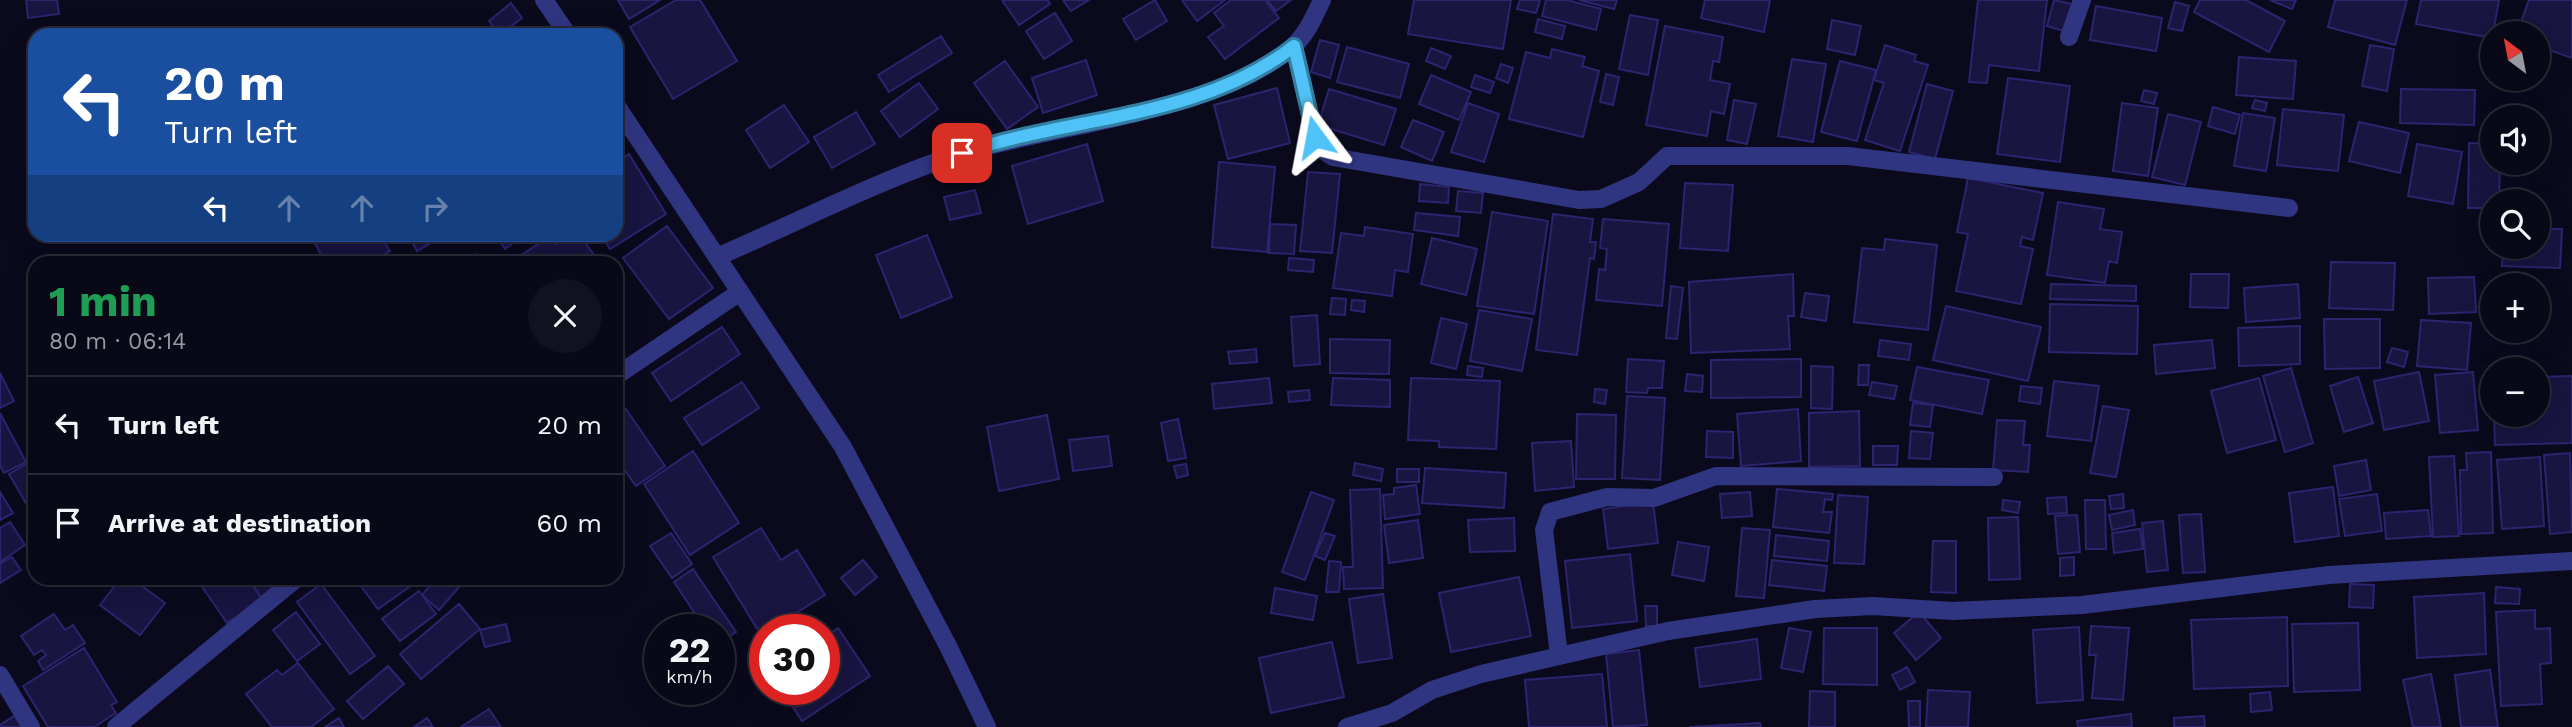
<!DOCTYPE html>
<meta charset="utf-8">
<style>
body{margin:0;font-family:"Work Sans",sans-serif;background:#11111f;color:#f1f3f6;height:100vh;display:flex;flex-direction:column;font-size:26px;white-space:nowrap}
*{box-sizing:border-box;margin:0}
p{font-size:23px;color:#989aa1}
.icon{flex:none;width:38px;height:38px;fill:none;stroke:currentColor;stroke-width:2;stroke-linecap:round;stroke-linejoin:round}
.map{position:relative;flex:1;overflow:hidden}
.details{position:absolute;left:28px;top:256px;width:595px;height:329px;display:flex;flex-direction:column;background:#080816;border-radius:21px;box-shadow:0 7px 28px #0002,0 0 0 2px #292935}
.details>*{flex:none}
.hud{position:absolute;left:28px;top:28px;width:595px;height:214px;border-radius:21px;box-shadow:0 7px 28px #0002,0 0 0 2px #292935;background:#1a4fa0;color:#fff;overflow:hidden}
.needle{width:46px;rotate:328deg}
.controls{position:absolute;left:2480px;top:21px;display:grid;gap:14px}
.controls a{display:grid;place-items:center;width:70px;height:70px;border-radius:50%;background:#080816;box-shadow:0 7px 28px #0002,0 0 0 2px #292935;font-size:35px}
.speed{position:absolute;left:644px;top:614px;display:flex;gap:14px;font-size:35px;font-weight:700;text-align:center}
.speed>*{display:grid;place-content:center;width:91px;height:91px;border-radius:50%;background:#080816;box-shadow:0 7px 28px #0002,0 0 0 2px #292935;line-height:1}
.speed small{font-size:18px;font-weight:400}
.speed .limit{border:10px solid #d22;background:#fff;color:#111}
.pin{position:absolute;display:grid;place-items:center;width:60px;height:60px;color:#fff;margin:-30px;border-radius:14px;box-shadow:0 4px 10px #0006}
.me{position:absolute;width:77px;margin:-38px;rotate:347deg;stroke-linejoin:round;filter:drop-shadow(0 0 5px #0008)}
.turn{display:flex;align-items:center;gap:24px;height:147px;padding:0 21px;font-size:32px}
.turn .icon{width:91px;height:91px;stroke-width:2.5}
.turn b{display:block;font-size:49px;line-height:60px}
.lanes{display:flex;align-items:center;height:66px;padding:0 21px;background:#0003;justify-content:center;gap:35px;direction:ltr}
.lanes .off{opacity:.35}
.round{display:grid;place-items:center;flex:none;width:74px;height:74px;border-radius:37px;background:#11111f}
.head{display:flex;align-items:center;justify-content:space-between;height:119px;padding:0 21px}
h1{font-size:42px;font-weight:700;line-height:52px;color:#1e9e55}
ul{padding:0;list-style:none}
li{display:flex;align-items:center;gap:21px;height:98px;padding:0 21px;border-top:2px solid #292935}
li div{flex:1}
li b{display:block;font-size:26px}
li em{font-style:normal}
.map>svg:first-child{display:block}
.building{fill:#191440;stroke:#2c246e;stroke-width:2}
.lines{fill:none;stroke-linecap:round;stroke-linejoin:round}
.minor{stroke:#303581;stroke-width:18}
.route-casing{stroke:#337fa1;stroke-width:18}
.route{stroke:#4fc3f7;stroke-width:12}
</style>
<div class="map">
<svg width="2572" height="727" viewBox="0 0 2572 727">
<rect width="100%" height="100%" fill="#0b0a1d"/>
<path class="building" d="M 26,0 L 57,0 L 59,14 L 28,18 Z
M 618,0 L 660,0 L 629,19 Z
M 676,0 L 700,0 L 737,61 L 673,99 L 630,27 Z
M 1002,0 L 1048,0 L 1050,4 L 1019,25 Z
M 1063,0 L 1089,0 L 1071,11 Z
M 1155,0 L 1167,21 L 1136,40 L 1123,19 Z
M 1182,0 L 1225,0 L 1197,21 Z
M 1231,0 L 1265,0 L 1279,18 L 1225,59 L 1208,37 L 1224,26 L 1214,13 Z
M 1267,0 L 1291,0 L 1276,11 Z
M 1414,0 L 1511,0 L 1503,49 L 1408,34 Z
M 1520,0 L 1540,0 L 1536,13 L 1517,9 Z
M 1546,0 L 1567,0 L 1601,9 L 1596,30 L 1542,16 Z
M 1579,0 L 1617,0 L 1614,9 Z
M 1705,0 L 1770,0 L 1764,32 L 1701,18 Z
M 1978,0 L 2047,0 L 2039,71 L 1989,65 L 1987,83 L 1969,82 Z
M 2054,0 L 2072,4 L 2064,31 L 2047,26 Z
M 2200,0 L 2246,0 L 2285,21 L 2269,52 L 2194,12 Z
M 2270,0 L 2296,0 L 2292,9 Z
M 2335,0 L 2407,0 L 2395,45 L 2328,27 Z
M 2421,0 L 2499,0 L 2492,38 L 2416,24 Z
M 2529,0 L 2572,0 L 2572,58 L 2538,46 L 2538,33 L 2517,33 Z
M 2175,2 L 2189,6 L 2182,31 L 2168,28 Z
M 511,3 L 522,18 L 500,35 L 489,21 Z
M 2096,6 L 2162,18 L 2156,51 L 2090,40 Z
M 1055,13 L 1072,41 L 1044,59 L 1026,31 Z
M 1630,15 L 1658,20 L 1648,75 L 1619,69 Z
M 1538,19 L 1565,26 L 1562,39 L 1535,32 Z
M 1832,20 L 1861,26 L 1855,55 L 1827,49 Z
M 1665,26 L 1723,37 L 1719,62 L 1713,61 L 1710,80 L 1730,84 L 1724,114 L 1711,111 L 1707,136 L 1646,125 Z
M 941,36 L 952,53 L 889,92 L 878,75 Z
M 1320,40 L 1339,45 L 1330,78 L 1311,72 Z
M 1885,45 L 1916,55 L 1914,61 L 1928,65 L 1900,151 L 1865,140 L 1884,83 L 1874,80 Z
M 2370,45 L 2394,49 L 2387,91 L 2362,86 Z
M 1347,47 L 1409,64 L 1400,98 L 1337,82 Z
M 1431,48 L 1451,56 L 1445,69 L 1426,61 Z
M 1552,49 L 1585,57 L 1582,66 L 1599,71 L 1583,137 L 1509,119 L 1526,52 L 1550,58 Z
M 2239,57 L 2296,61 L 2293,99 L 2236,95 Z
M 1792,59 L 1826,64 L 1813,142 L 1778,136 Z
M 1086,60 L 1097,95 L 1043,113 L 1032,78 Z
M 1005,61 L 1038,107 L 1007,129 L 974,83 Z
M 1840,61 L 1876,70 L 1857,141 L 1821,132 Z
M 1501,64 L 1513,68 L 1508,83 L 1496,78 Z
M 1606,74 L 1619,77 L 1613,105 L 1600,102 Z
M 1431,75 L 1471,92 L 1459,120 L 1419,104 Z
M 1475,75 L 1494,82 L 1490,93 L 1471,87 Z
M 2008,78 L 2070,86 L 2060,162 L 1997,154 Z
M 919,83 L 938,109 L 900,137 L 881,111 Z
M 1927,84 L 1953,91 L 1935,159 L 1909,152 Z
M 1277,88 L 1290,143 L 1228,159 L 1214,105 Z
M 1329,89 L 1396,109 L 1384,145 L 1318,125 Z
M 2401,89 L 2475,90 L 2474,125 L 2400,123 Z
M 2144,90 L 2157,93 L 2154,104 L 2141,101 Z
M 1734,100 L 1756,104 L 1747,144 L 1727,140 Z
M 2255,100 L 2267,103 L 2265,111 L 2252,108 Z
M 1468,103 L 1499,114 L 1484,162 L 1451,152 Z
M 2122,103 L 2158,108 L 2148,176 L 2113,171 Z
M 784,105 L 809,142 L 770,168 L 746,130 Z
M 2213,107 L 2240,115 L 2235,134 L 2208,126 Z
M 2283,109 L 2344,115 L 2338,171 L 2277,165 Z
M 856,112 L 875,144 L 832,168 L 814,137 Z
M 2243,113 L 2275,118 L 2266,171 L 2234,166 Z
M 2168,114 L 2201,122 L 2185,185 L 2152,177 Z
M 1413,120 L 1444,132 L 1432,161 L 1401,147 Z
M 2359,122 L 2409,133 L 2400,173 L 2349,161 Z
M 2469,143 L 2492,144 L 2492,163 L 2500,163 L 2499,201 L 2492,201 L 2492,208 L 2468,208 Z
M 1087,144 L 1103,201 L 1028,224 L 1012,166 Z
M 2417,144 L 2462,152 L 2453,204 L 2408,196 Z
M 629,154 L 666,214 L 610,249 L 601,234 L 616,234 L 616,163 Z
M 1219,162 L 1275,167 L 1267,252 L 1212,247 Z
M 1308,172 L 1340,174 L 1332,253 L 1300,251 Z
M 1968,178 L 2043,193 L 2033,240 L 2022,237 L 2020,246 L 2033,249 L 2021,304 L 1956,291 L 1968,234 L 1957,232 Z
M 1685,183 L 1733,185 L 1728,251 L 1680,248 Z
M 1420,184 L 1449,187 L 1448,203 L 1419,201 Z
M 975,190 L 981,213 L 950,220 L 944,197 Z
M 1458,191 L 1483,193 L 1481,213 L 1456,211 Z
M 2058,202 L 2104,209 L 2100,229 L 2122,232 L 2117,263 L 2109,261 L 2105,283 L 2047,275 Z
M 1492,212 L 1548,221 L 1534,314 L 1477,306 Z
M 1416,213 L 1460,217 L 1458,236 L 1414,230 Z
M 1553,214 L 1593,219 L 1590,242 L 1596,242 L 1594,259 L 1590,258 L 1577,355 L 1536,350 Z
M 1603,219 L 1669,224 L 1662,306 L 1596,300 L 1599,269 L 1605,270 L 1607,249 L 1600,248 Z
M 1270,224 L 1296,225 L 1294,254 L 1269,253 Z
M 667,226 L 713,288 L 669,319 L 623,258 Z
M 1365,227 L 1413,234 L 1408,272 L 1395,270 L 1392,296 L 1333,288 L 1341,233 L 1364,236 Z
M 2538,229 L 2562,229 L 2560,268 L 2502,266 L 2503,247 L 2538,247 Z
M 310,234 L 379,234 L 390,251 L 373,262 L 325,262 Z
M 408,234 L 440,234 L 441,237 L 417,251 Z
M 495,234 L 525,234 L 505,249 Z
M 570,234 L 579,234 L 599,262 L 511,262 L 550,236 L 556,244 Z
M 927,235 L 952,297 L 901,318 L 876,255 Z
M 1432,238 L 1477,249 L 1466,295 L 1421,284 Z
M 1885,239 L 1937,245 L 1928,330 L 1854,322 L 1862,248 L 1884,250 Z
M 477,254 L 482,262 L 464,262 Z
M 1289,258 L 1314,260 L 1313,272 L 1288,270 Z
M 2331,262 L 2395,263 L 2393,310 L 2329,308 Z
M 1793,274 L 1794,316 L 1788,316 L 1790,349 L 1691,353 L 1689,282 Z
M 2191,274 L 2229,274 L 2228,308 L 2190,307 Z
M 2474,277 L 2476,312 L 2429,314 L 2428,278 Z
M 2051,284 L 2136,286 L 2136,301 L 2050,299 Z
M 2298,284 L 2300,318 L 2246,322 L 2244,288 Z
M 1671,286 L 1683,288 L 1677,339 L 1666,338 Z
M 1805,293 L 1829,296 L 1826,321 L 1801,317 Z
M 1332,298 L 1346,299 L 1345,315 L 1330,314 Z
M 1352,300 L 1365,301 L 1364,312 L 1351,310 Z
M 2050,304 L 2138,306 L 2137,354 L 2049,352 Z
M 1946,306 L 2041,327 L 2028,381 L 1933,360 Z
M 1479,310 L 1532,319 L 1522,371 L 1470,361 Z
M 1317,315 L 1320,364 L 1294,366 L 1291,317 Z
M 1441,318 L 1467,324 L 1456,369 L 1431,363 Z
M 2324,319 L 2380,319 L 2380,368 L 2325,369 Z
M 2421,320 L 2471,323 L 2467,370 L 2417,366 Z
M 2300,326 L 2300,364 L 2239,366 L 2238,328 Z
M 722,327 L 740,354 L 671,401 L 652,373 Z
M 1330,339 L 1390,340 L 1389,374 L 1330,373 Z
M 1880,340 L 1911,344 L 1909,360 L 1878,356 Z
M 2212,340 L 2215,368 L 2156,374 L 2154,345 Z
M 2392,348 L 2408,352 L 2404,367 L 2387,362 Z
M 1256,349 L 1257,362 L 1230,364 L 1228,352 Z
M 1628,359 L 1664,361 L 1662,388 L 1648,388 L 1647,393 L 1626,392 Z
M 1801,359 L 1801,397 L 1711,398 L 1711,360 Z
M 1859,365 L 1869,365 L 1868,385 L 1858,385 Z
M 1468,366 L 1483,368 L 1482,377 L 1467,375 Z
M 1811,366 L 1833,367 L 1832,409 L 1811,408 Z
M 1917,367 L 1989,380 L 1982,414 L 1910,400 Z
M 2291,368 L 2313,443 L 2285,452 L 2263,376 Z
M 2419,372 L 2429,421 L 2384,430 L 2374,381 Z
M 2473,372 L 2478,430 L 2440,433 L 2435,375 Z
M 0,373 L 14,401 L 0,408 Z
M 1687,374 L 1703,376 L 1702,392 L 1685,391 Z
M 2572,376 L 2572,443 L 2495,445 L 2494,415 L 2538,415 L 2538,377 Z
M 2358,377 L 2373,423 L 2344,432 L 2330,386 Z
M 1269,378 L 1272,403 L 1214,409 L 1212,384 Z
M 1333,378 L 1390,380 L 1390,407 L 1331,405 Z
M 1411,378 L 1500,381 L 1496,449 L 1439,447 L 1439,441 L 1408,440 Z
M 2259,378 L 2276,440 L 2227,453 L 2211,391 Z
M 2054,381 L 2099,386 L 2091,441 L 2047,436 Z
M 742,382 L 759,408 L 702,445 L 684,418 Z
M 1872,382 L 1897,386 L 1894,399 L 1869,395 Z
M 2021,386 L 2042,388 L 2040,404 L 2019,401 Z
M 1595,389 L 1607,390 L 1605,404 L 1594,402 Z
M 1309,390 L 1310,400 L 1289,402 L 1288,392 Z
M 1627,396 L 1665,398 L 1660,480 L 1622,478 Z
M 1913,403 L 1933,405 L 1930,427 L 1910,425 Z
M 2103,406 L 2129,410 L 2116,477 L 2090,473 Z
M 626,409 L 665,466 L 636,486 L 616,458 L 616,415 Z
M 1798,409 L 1801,461 L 1741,466 L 1737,414 Z
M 1859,411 L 1860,466 L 1809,467 L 1809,413 Z
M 0,413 L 26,462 L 4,473 L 0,465 Z
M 1577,414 L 1616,415 L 1615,479 L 1576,479 Z
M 1047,415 L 1059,479 L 999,491 L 987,427 Z
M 1178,419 L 1186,458 L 1168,461 L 1161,423 Z
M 1997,420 L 2025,421 L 2023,445 L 2030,445 L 2028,472 L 1993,470 Z
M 1707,431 L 1733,432 L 1733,458 L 1706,457 Z
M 1911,431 L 1933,433 L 1930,459 L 1909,458 Z
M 1108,436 L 1112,466 L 1073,471 L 1069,440 Z
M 1571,441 L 1574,487 L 1535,491 L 1532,443 Z
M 1873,446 L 1898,446 L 1897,465 L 1873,465 Z
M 693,451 L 739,523 L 690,555 L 644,484 Z
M 2491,452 L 2493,533 L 2461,534 L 2460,470 L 2467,470 L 2466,453 Z
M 2570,453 L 2572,532 L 2550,534 L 2544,455 Z
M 2454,456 L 2459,536 L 2433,537 L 2429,457 Z
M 2540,457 L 2544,526 L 2502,529 L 2497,460 Z
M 35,459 L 35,519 L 9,474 Z
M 2366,460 L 2371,490 L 2339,496 L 2334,466 Z
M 1355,463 L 1383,469 L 1381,481 L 1353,475 Z
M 1186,464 L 1188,475 L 1177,478 L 1174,466 Z
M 1425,468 L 1506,473 L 1504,508 L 1422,503 Z
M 1397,469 L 1419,469 L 1419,482 L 1397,482 Z
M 1416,485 L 1420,514 L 1385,519 L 1383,495 L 1394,494 L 1394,488 Z
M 2333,487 L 2339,536 L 2295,542 L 2289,493 Z
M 1380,489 L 1383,588 L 1344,589 L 1343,567 L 1353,567 L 1350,490 Z
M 1777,489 L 1833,494 L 1832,500 L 1825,499 L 1823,512 L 1832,512 L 1829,533 L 1773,527 Z
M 0,492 L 13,513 L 0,520 Z
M 1311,492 L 1334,500 L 1305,580 L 1282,572 Z
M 1750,492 L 1752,516 L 1722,518 L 1720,494 Z
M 2123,494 L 2124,508 L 2111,509 L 2109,496 Z
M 2377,494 L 2382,531 L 2345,536 L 2339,499 Z
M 1838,495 L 1868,497 L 1864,564 L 1834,563 Z
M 2066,497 L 2067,513 L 2048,514 L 2047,498 Z
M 2003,500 L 2020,502 L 2018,513 L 2002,510 Z
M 2085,500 L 2105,500 L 2106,549 L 2086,549 Z
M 1653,502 L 1658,543 L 1608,549 L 1603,509 Z
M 2133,510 L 2135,525 L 2112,530 L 2109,515 Z
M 2428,510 L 2431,536 L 2386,539 L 2384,513 Z
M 2201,514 L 2205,572 L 2183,573 L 2179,515 Z
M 2077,515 L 2080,552 L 2058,554 L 2055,516 Z
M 2018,517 L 2020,579 L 1989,580 L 1988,518 Z
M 1514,518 L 1515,551 L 1470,552 L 1468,520 Z
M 1418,520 L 1423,558 L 1389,563 L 1384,525 Z
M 2163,521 L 2168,570 L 2147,572 L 2142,523 Z
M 10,522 L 25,545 L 0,562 L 0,528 Z
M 761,528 L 781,560 L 797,550 L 825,595 L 761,635 L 713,557 Z
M 1742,528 L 1770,530 L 1764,598 L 1736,596 Z
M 2140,529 L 2143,549 L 2114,553 L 2112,533 Z
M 671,533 L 692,564 L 672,578 L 650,546 Z
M 1325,533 L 1335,536 L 1325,560 L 1315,556 Z
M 1776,535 L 1829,541 L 1827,561 L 1774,556 Z
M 1933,541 L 1956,541 L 1956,593 L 1931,592 Z
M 1678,542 L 1709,547 L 1704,581 L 1672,575 Z
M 1630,554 L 1637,621 L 1572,628 L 1565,561 Z
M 12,557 L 21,570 L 0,583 L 0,564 Z
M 2074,557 L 2074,575 L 2060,576 L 2060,558 Z
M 863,560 L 877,577 L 855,595 L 841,578 Z
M 1772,560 L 1827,566 L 1824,591 L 1769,585 Z
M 1329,561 L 1341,562 L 1339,592 L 1326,592 Z
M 693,569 L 736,632 L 719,643 L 719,630 L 706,630 L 674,582 Z
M 1519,577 L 1531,636 L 1451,652 L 1439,593 Z
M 121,578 L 131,578 L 165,603 L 140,635 L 100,605 Z
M 196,578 L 248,578 L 262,600 L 227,623 Z
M 248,578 L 291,578 L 261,597 Z
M 355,578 L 422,578 L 378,609 Z
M 437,578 L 467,578 L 439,610 L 422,595 Z
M 321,584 L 375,656 L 350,674 L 297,602 Z
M 2350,584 L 2374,585 L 2373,608 L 2349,607 Z
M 2496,587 L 2520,589 L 2519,604 L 2495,603 Z
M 1275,588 L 1317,596 L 1313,620 L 1271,613 Z
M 419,591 L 436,614 L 400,641 L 382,619 Z
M 2484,593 L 2486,654 L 2417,658 L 2414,597 Z
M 1383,594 L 1392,658 L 1358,663 L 1349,599 Z
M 459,604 L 480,629 L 421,679 L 400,654 Z
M 1645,606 L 1657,606 L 1657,626 L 1646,626 Z
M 2535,610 L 2535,629 L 2550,628 L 2551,663 L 2540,664 L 2542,704 L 2501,706 L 2496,612 Z
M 296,612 L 320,644 L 297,661 L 273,630 Z
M 1919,612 L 1941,638 L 1916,660 L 1894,633 Z
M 54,614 L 65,630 L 73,625 L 85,643 L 43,670 L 38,661 L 46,655 L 42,650 L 34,655 L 21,636 Z
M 2287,617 L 2288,686 L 2194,689 L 2191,620 Z
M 2358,623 L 2360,690 L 2294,692 L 2292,624 Z
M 506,624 L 510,641 L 485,647 L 480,630 Z
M 2091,626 L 2129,628 L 2123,700 L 2092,698 L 2096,655 L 2089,655 Z
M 2079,627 L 2083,700 L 2037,703 L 2033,630 Z
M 838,628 L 870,676 L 802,721 L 782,690 L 824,690 L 824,637 Z
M 1789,628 L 1811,632 L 1803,672 L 1781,668 Z
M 1824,628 L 1877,628 L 1877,685 L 1823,684 Z
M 1757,639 L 1761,679 L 1700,687 L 1695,648 Z
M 1332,642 L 1344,697 L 1271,713 L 1259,658 Z
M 84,648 L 117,702 L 111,705 L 116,713 L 94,727 L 48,727 L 23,686 Z
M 1639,650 L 1647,725 L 1613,727 L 1606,654 Z
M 298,663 L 334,709 L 311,727 L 272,727 L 246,694 L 277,670 L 282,675 Z
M 660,664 L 660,684 L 651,669 Z
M 388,666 L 404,684 L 363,719 L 347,701 Z
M 1907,667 L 1915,682 L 1900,690 L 1892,675 Z
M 2490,670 L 2498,727 L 2461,727 L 2455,675 Z
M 1602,674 L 1607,727 L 1529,727 L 1525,680 Z
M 2431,674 L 2441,727 L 2413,727 L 2403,680 Z
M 1928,690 L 1970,692 L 1968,727 L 1926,727 Z
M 1810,691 L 1835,692 L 1835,727 L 1809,727 Z
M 2270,692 L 2272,710 L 2251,712 L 2250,694 Z
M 1908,701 L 1920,701 L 1920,727 L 1909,727 Z
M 489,709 L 501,727 L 461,727 Z
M 19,713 L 28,727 L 0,727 L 0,725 Z
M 2131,714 L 2132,727 L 2078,727 L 2077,721 Z
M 2204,716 L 2205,727 L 2174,727 L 2174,718 Z
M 339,718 L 344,727 L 325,727 Z
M 427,718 L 433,727 L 414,727 Z
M 1760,723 L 1761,727 L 1689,727 Z"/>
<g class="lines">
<path class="minor" d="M 544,0 L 568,35
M 2069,37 L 2082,0
M 1294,46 L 1315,137 L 1321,149 L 1333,157 L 1579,200 L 1601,199 L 1639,182 L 1667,156 L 1848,156 L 2289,208
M 616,105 L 843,447 L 948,646 L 987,727
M 717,257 C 791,225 865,187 941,160 C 1042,124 1211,116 1291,48 C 1306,36 1314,17 1322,0
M 616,376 L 740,292
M 1559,655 L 1544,530 L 1550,512 L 1607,497 L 1654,498 L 1716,476 L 1994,477
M 0,675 L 31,727
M 116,727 L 297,578
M 1347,727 L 1392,713 L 1432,690 L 1481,674 L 1668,631 L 1815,609 L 1873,606 L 1953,611 L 2082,605 L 2329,575 L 2572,561"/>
</g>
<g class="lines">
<defs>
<path id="route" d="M 962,153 C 1071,116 1201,119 1294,46 L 1315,137"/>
</defs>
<use href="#route" class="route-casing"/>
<use href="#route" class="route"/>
</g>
</svg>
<div class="controls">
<a><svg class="needle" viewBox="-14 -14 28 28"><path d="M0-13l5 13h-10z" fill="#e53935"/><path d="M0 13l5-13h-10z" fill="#989aa1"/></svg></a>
<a><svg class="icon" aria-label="sound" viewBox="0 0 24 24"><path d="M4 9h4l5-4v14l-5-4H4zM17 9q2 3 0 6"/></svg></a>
<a><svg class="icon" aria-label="search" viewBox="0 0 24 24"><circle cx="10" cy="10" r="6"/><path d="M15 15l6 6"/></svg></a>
<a>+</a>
<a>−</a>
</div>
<div class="speed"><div>22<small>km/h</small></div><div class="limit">30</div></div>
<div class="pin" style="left:962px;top:153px;background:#d93025"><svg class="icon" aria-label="arrive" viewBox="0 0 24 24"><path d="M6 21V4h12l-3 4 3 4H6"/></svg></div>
<svg class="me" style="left:1315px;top:137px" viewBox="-20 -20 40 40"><path d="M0-17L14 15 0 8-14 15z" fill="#4fc3f7" stroke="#fff" stroke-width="4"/></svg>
<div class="hud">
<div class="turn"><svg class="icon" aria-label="left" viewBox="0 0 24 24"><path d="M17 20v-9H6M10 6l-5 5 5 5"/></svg><div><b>20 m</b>Turn left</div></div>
<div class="lanes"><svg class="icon" aria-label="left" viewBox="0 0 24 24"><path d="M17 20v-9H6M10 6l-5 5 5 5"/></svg><svg class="icon off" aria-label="ahead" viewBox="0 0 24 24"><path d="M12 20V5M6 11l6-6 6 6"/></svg><svg class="icon off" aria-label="ahead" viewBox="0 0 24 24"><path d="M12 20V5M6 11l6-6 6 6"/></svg><svg class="icon off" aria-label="right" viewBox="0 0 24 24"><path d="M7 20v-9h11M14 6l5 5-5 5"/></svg></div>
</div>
<section class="details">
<div class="head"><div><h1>1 min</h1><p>80 m · 06:14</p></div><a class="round"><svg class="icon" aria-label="close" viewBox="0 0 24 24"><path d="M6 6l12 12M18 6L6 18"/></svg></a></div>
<ul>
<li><svg class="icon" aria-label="left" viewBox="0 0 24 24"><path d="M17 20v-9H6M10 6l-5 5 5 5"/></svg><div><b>Turn left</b></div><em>20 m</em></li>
<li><svg class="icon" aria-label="arrive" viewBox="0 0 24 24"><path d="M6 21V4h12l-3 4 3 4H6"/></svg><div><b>Arrive at destination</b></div><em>60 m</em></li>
</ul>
</section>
</div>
